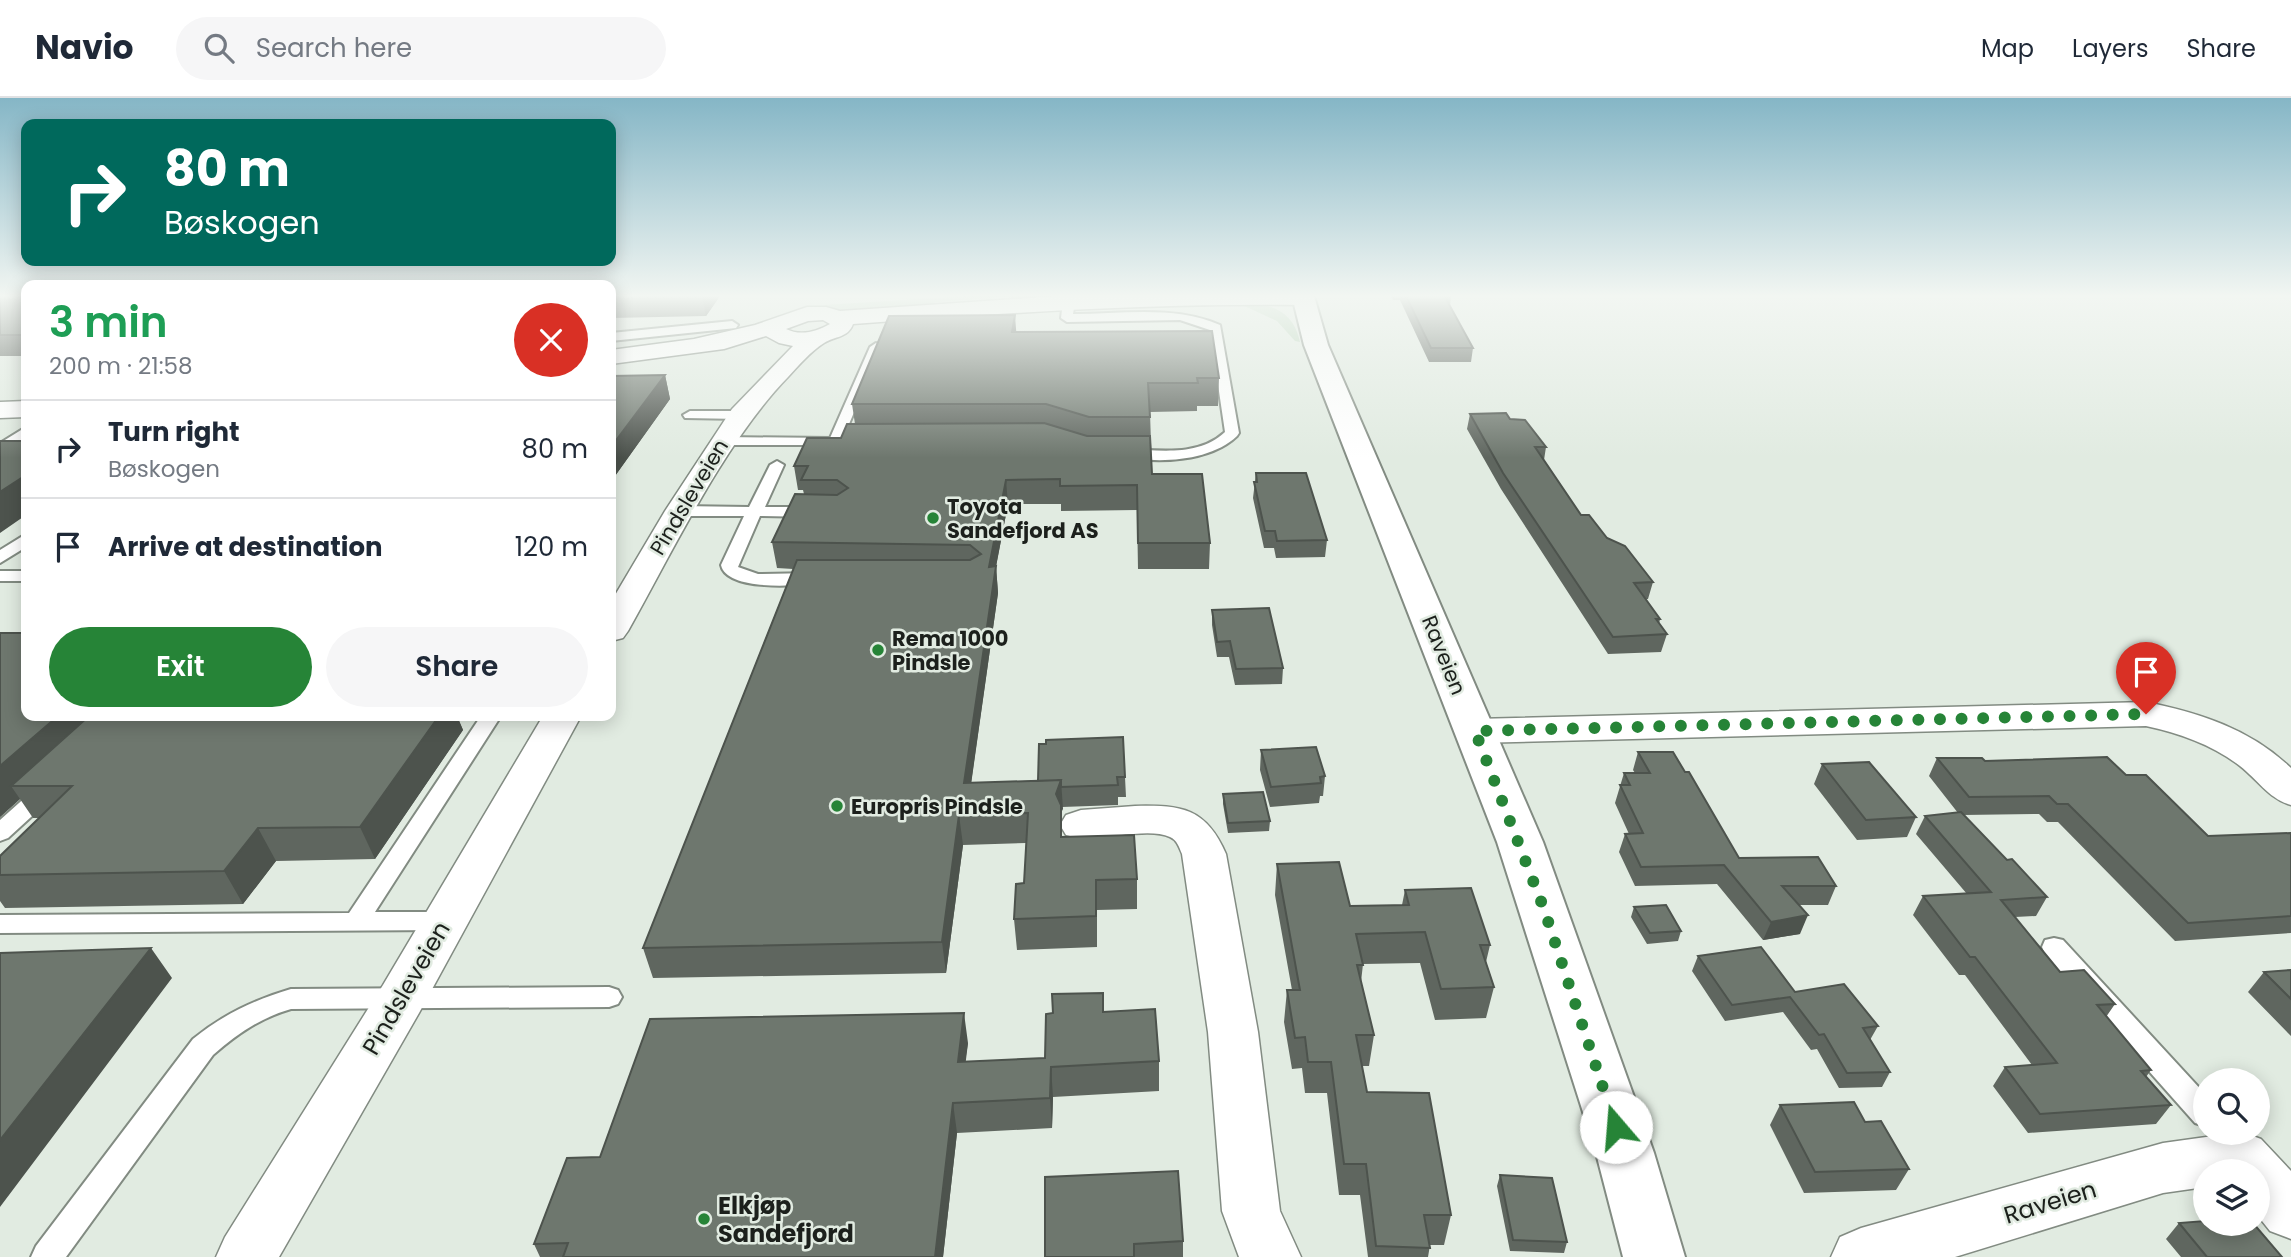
<!DOCTYPE html>
<meta charset="utf-8">
<style>
body{margin:0;font-family:Poppins,sans-serif;background:#f6f6f7;color:#1f2937;height:100vh;display:flex;flex-direction:column;font-size:26px;white-space:nowrap}
*{box-sizing:border-box;margin:0}
p{font-size:23px;color:#747a83}
.icon{flex:none;width:38px;height:38px;fill:none;stroke:currentColor;stroke-width:2;stroke-linecap:round;stroke-linejoin:round}
.map{position:relative;flex:1;overflow:hidden}
.drawer{position:absolute;left:21px;top:182px;width:595px;height:441px;display:flex;flex-direction:column;background:#fff;border-radius:14px;box-shadow:0 4px 18px #0003}
.drawer>*{flex:none}
.banner{position:absolute;left:21px;top:21px;width:595px;height:147px;border-radius:14px;box-shadow:0 4px 18px #0003;background:#00695c;color:#fff;overflow:hidden}
.buttons{position:absolute;left:2193px;top:970px;display:grid;gap:14px}
.buttons a{display:grid;place-items:center;width:77px;height:77px;border-radius:50%;background:#fff;box-shadow:0 4px 18px #0003;font-size:35px}
.pin{position:absolute;display:grid;place-items:center;width:60px;height:60px;color:#fff;margin:-72px -30px;border-radius:50% 50% 50% 0;rotate:-45deg;box-shadow:0 0 7px #0007}
.pin .icon{rotate:45deg}
.me{position:absolute;width:77px;margin:-38px;rotate:342deg;stroke-linejoin:round;filter:drop-shadow(0 0 5px #0008)}
.turn{display:flex;align-items:center;gap:24px;height:147px;padding:0 28px;font-size:32px}
.turn .icon{width:91px;height:91px;stroke-width:2.5}
.turn b{display:block;font-size:49px;line-height:60px}
.round{display:grid;place-items:center;flex:none;width:74px;height:74px;border-radius:37px;background:#f6f6f7}
.headline{display:flex;align-items:center;justify-content:space-between;height:119px;padding:0 28px}
h1{font-size:42px;font-weight:600;line-height:52px;color:#1e9e55}
.cta{display:flex;gap:14px;margin-top:auto;padding:14px 28px}
.cta a{flex:1;height:80px;border-radius:42px;background:#268437;color:#fff;font-size:28px;font-weight:600;line-height:80px;text-align:center}
.cta a+a{background:#f6f6f7;color:#1f2937}
ul{padding:0;list-style:none}
li{display:flex;align-items:center;gap:21px;height:98px;padding:0 28px;border-top:2px solid #e0e1e3}
li div{flex:1}
li b{display:block;font-size:26px}
li em{font-style:normal}
header{display:flex;align-items:center;gap:42px;box-sizing:border-box;height:98px;padding:0 35px;background:#fff;border-bottom:2px solid #e0e1e3}
header strong{font-size:33px}
nav{display:flex;gap:38px;margin-inline-start:auto;font-size:24px}
.search{width:490px;height:63px;background:#f6f6f7;display:flex;align-items:center;gap:18px;box-sizing:border-box;padding:0 24px;border-radius:38px;color:#747a83;font-size:26px}
.map>svg:first-child{display:block}
.green{fill:#b6d2b7}
.lines{fill:none;stroke-linecap:round;stroke-linejoin:round}
.lane-casing{stroke:#828b82;stroke-width:4}
.street-casing{stroke:#828b82;stroke-width:3}
.primary-casing{stroke:#828b82;stroke-width:4}
.lane{fill:#fff;fill-rule:evenodd}
.street{fill:#fff;fill-rule:evenodd}
.primary{fill:#fff;fill-rule:evenodd}
.wall{fill:#5f665f}
.shaded-wall{fill:#4d534d}
.building{fill:#6e776e;stroke:#4d534d;stroke-width:2}
.route{stroke:#268437;stroke-width:12;stroke-dasharray:0 21.6}
.poi-dot{fill:#268437;stroke:#e1ebe1;stroke-width:2.5}
.labels{text-anchor:middle;dominant-baseline:central;stroke-width:5;stroke-linejoin:round;paint-order:stroke}
.street-label{font-size:21px;fill:#1c201c;stroke:#e1ebe1}
.poi-label{font-size:21px;font-weight:bold;fill:#1c201c;stroke:#e1ebe1;text-anchor:start}
.near-street-label{font-size:24px;fill:#1c201c;stroke:#e1ebe1}
.near-poi-label{font-size:24px;font-weight:bold;fill:#1c201c;stroke:#e1ebe1;text-anchor:start}
</style>
<header>
<strong>Navio</strong>
<div class="search"><svg class="icon" aria-label="search" viewBox="0 0 24 24"><circle cx="10" cy="10" r="6"/><path d="M15 15l6 6"/></svg>Search here</div>
<nav><a>Map</a><a>Layers</a><a>Share</a></nav>
</header>
<div class="map">
<svg width="2291" height="1159" viewBox="0 0 2291 1159">
<rect width="100%" height="100%" fill="#e1ebe1"/>
<path class="green" d="M 969,198 L 1124,198 L 1034,202 L 1002,199 L 936,204 L 923,210 L 843,215 L 823,207 Z
M 1238,205 C 1269,205 1293,211 1300,244 L 1295,243 L 1277,223 Z"/>
<g class="lines">
<defs>
<path id="lane" d="M 1069,201 L 1075,204 L 1073,216 C 1122,216 1175,207 1220,227 L 1239,335 L 1237,338 C 1210,364 1156,366 1121,358 L 1119,355 L 1121,352 L 1126,351 C 1160,352 1198,359 1225,334 L 1210,232 L 1180,222 L 1067,224 L 1061,220 L 1063,204 Z
M 732,223 L 738,227 L 736,230 L 611,243 L 611,235 Z
M 876,245 L 882,249 L 840,347 L 723,347 L 716,343 L 723,339 L 830,340 L 870,249 Z
M 690,313 L 741,313 L 748,317 L 741,321 L 685,320 L 683,317 Z
M 26,329 L 26,339 L 0,356 L 0,345 Z
M 777,363 L 784,367 L 765,409 L 812,409 L 820,414 L 812,419 L 760,418 L 738,469 L 758,476 L 813,475 L 819,476 L 822,480 L 819,484 C 799,489 726,493 721,467 L 744,418 L 680,418 L 672,413 L 680,408 L 749,409 L 770,367 Z
M 26,436 L 26,449 L 0,465 L 0,452 Z
M 0,473 L 26,473 L 26,483 L 0,483 Z
M 481,618 L 501,618 L 375,814 L 444,814 L 453,817 L 456,823 L 453,829 L 444,832 L 0,835 L 0,817 L 349,815 Z
M 46,686 L 54,688 L 57,693 L 54,698 L 8,740 L 0,743 L 0,722 L 38,688 Z
M 2054,840 L 2063,842 L 2205,996 L 2205,1028 L 2195,1025 L 2045,856 L 2042,849 L 2045,842 Z
M 609,889 L 618,892 L 622,899 L 618,906 L 609,909 L 291,911 C 260,920 237,936 213,957 L 66,1159 L 31,1159 L 36,1148 L 193,941 C 224,916 254,902 291,891 Z"/>
<path id="street" d="M 1058,198 L 1312,198 L 1314,201 L 1311,206 L 1303,207 C 1152,205 1003,215 853,226 C 848,240 835,238 824,245 C 811,253 798,268 788,279 C 724,345 674,451 628,533 L 623,540 L 611,543 L 611,504 L 665,413 L 732,311 L 793,248 L 779,245 L 766,238 L 724,251 L 611,266 L 611,252 L 694,241 L 755,227 L 807,209 L 826,209 L 840,213 ZM 823,222 L 830,226 C 816,234 800,238 786,231 L 808,223 Z
M 26,303 L 26,319 L 0,320 L 0,304 Z
M 2146,604 C 2200,615 2250,631 2291,670 L 2291,707 C 2269,701 2258,682 2240,668 C 2213,647 2179,635 2146,628 L 1475,645 L 1461,642 L 1456,633 L 1461,624 L 1475,621 Z
M 543,618 L 581,618 L 419,915 L 279,1159 L 216,1159 L 225,1139 L 383,887 Z
M 1135,708 C 1182,707 1206,710 1226,756 L 1258,934 L 1280,1113 L 1301,1159 L 1239,1159 L 1222,1113 L 1208,934 L 1182,756 C 1179,749 1177,742 1170,739 C 1145,728 1097,746 1066,737 L 1060,727 L 1066,717 L 1081,712 Z
M 2242,1034 L 2261,1041 L 2291,1073 L 2291,1141 L 2270,1133 L 2258,1118 L 2258,1073 L 2205,1073 L 2205,1089 L 2163,1095 L 1955,1159 L 1831,1159 L 1840,1139 L 1861,1130 L 2163,1045 Z"/>
<path id="primary" d="M 1292,198 L 1314,198 L 1328,247 L 1543,744 L 1654,1055 L 1685,1159 L 1623,1159 L 1596,1055 L 1497,744 L 1304,247 Z"/>
</defs>
<use href="#lane" class="lane-casing"/>
<use href="#street" class="street-casing"/>
<use href="#primary" class="primary-casing"/>
<use href="#lane" class="lane"/>
<use href="#street" class="street"/>
<use href="#primary" class="primary"/>
</g>
<path class="wall" d="M 0,198 L 26,198 L 26,258 L 0,258 Z
M 611,198 L 720,198 L 706,218 L 611,220 Z
M 1391,198 L 1451,198 L 1450,208 L 1473,250 L 1471,264 L 1429,264 L 1400,202 L 1393,202 Z
M 1016,234 L 1219,280 L 1218,308 L 1197,308 L 1197,313 L 1150,314 L 1152,376 L 1210,445 L 1209,471 L 1138,471 L 1137,412 L 1061,413 L 1061,406 L 1008,406 L 996,468 L 998,495 L 971,685 L 1125,679 L 1126,699 L 1118,699 L 1118,707 L 1062,709 L 1061,715 L 1062,739 L 1137,781 L 1137,811 L 1097,812 L 1097,849 L 1017,852 L 1014,821 L 1024,785 L 1026,745 L 963,747 L 946,875 L 653,880 L 643,850 L 793,471 L 777,470 L 772,444 L 804,396 L 803,392 L 798,392 L 794,368 L 841,340 L 855,326 L 852,306 Z
M 665,277 L 670,301 L 615,378 L 611,378 L 611,278 Z
M 1470,316 L 1510,321 L 1546,349 L 1544,362 L 1581,417 L 1653,484 L 1648,501 L 1646,501 L 1660,521 L 1659,526 L 1667,536 L 1661,554 L 1608,556 L 1501,391 L 1467,331 Z
M 1256,375 L 1327,442 L 1325,459 L 1276,460 L 1274,450 L 1264,450 L 1253,400 Z
M 1212,512 L 1283,570 L 1282,586 L 1235,587 L 1229,559 L 1217,559 L 1212,527 Z
M 26,618 L 457,618 L 463,632 L 375,761 L 276,763 L 243,806 L 5,810 L 0,803 L 0,758 L 39,720 L 33,720 L 20,701 L 0,719 Z
M 1261,652 L 1325,678 L 1323,698 L 1320,698 L 1319,705 L 1270,709 L 1260,672 Z
M 1638,654 L 1685,674 L 1739,760 L 1836,788 L 1828,807 L 1799,807 L 1800,836 L 1763,842 L 1717,786 L 1635,788 L 1619,754 L 1625,736 L 1629,736 L 1615,705 L 1624,675 L 1635,675 L 1633,672 Z
M 1937,660 L 1985,663 L 2126,677 L 2208,738 L 2291,735 L 2291,835 L 2175,843 L 2058,724 L 2047,724 L 2039,716 L 1963,717 L 2007,762 L 2047,799 L 2036,818 L 2015,819 L 2060,874 L 2115,906 L 2106,919 L 2151,972 L 2146,979 L 2171,1007 L 2156,1026 L 2028,1035 L 1993,988 L 2005,969 L 2032,967 L 1965,877 L 1959,877 L 1913,817 L 1923,798 L 1967,796 L 1916,736 L 1925,718 L 1958,715 L 1929,678 Z
M 1822,666 L 1916,719 L 1907,739 L 1857,742 L 1814,686 Z
M 1223,696 L 1270,723 L 1269,733 L 1228,735 L 1223,706 Z
M 1277,766 L 1350,808 L 1402,807 L 1405,792 L 1490,847 L 1486,864 L 1494,889 L 1486,920 L 1435,922 L 1420,865 L 1363,866 L 1361,884 L 1374,937 L 1369,968 L 1362,968 L 1367,994 L 1451,1117 L 1444,1147 L 1430,1147 L 1428,1159 L 1368,1159 L 1360,1097 L 1339,1097 L 1327,995 L 1305,995 L 1302,970 L 1292,971 L 1284,924 L 1287,892 L 1292,892 L 1275,797 Z
M 1634,809 L 1681,833 L 1678,843 L 1647,846 L 1631,819 Z
M 1698,858 L 1795,894 L 1878,928 L 1870,942 L 1890,974 L 1882,989 L 1839,990 L 1817,951 L 1811,952 L 1783,914 L 1725,923 L 1692,873 Z
M 2291,872 L 2291,938 L 2248,894 L 2264,874 Z
M 1103,914 L 1159,963 L 1159,993 L 1053,999 L 1052,1030 L 957,1035 L 943,1159 L 540,1159 L 534,1146 L 600,1059 L 968,945 L 965,964 L 1045,960 Z
M 1780,1007 L 1865,1024 L 1909,1071 L 1896,1092 L 1804,1095 L 1770,1027 Z
M 1500,1077 L 1567,1144 L 1564,1155 L 1510,1153 L 1497,1088 Z
M 1045,1079 L 1183,1143 L 1183,1159 L 1045,1159 Z
M 2179,1125 L 2282,1159 L 2181,1159 L 2166,1141 Z"/>
<path class="shaded-wall" d="M 702,198 L 720,198 L 706,218 Z
M 1015,217 L 1017,244 L 1012,234 Z
M 665,277 L 670,301 L 615,378 L 611,362 L 611,349 Z
M 26,377 L 26,417 L 0,435 L 0,394 Z
M 1006,382 L 1008,406 L 991,495 L 989,469 Z
M 996,468 L 998,495 L 967,715 L 964,685 Z
M 58,618 L 111,618 L 11,688 L 20,701 L 0,719 L 0,668 Z
M 439,618 L 457,618 L 463,632 L 375,761 L 360,729 Z
M 1061,682 L 1063,711 L 1061,715 L 1062,769 L 1056,696 Z
M 959,717 L 963,747 L 946,875 L 942,844 Z
M 258,730 L 276,763 L 243,806 L 224,773 Z
M 1808,817 L 1800,836 L 1763,842 L 1771,824 Z
M 151,850 L 172,880 L 0,1109 L 0,1042 Z
M 964,915 L 968,945 L 962,994 L 958,964 Z
M 1051,969 L 1053,999 L 1052,1030 L 1050,1000 Z
M 953,1005 L 957,1035 L 943,1159 L 935,1159 Z"/>
<path class="building" d="M 0,198 L 26,198 L 26,237 L 0,237 Z
M 1406,198 L 1451,198 L 1445,199 L 1473,250 L 1431,250 Z
M 1015,217 L 1012,234 L 1212,233 L 1219,280 L 1197,280 L 1198,285 L 1148,285 L 1150,319 L 1089,319 L 1046,306 L 852,306 L 889,218 Z
M 665,277 L 611,349 L 611,278 Z
M 1506,315 L 1510,321 L 1525,322 L 1546,349 L 1535,349 L 1581,417 L 1589,417 L 1607,440 L 1625,448 L 1653,484 L 1634,485 L 1660,521 L 1656,521 L 1667,536 L 1613,539 L 1503,375 L 1470,316 Z
M 1044,325 L 1087,338 L 1150,338 L 1152,376 L 1202,376 L 1210,445 L 1138,445 L 1137,387 L 1060,388 L 1060,381 L 1006,382 L 989,469 L 996,468 L 964,685 L 1061,682 L 1056,696 L 1061,707 L 1061,739 L 1134,737 L 1137,781 L 1096,782 L 1096,818 L 1014,821 L 1016,786 L 1024,785 L 1028,715 L 959,717 L 942,844 L 643,850 L 797,462 L 970,462 L 981,456 L 970,447 L 772,444 L 795,396 L 837,397 L 848,390 L 837,382 L 801,382 L 808,368 L 794,368 L 807,340 L 841,340 L 847,326 Z
M 0,343 L 26,343 L 26,377 L 0,394 Z
M 1256,375 L 1306,375 L 1327,442 L 1277,443 L 1275,433 L 1265,433 L 1254,384 L 1257,384 Z
M 1269,510 L 1283,570 L 1236,571 L 1230,543 L 1217,544 L 1212,512 Z
M 0,535 L 26,535 L 26,618 L 58,618 L 0,668 Z
M 89,618 L 439,618 L 360,729 L 258,730 L 224,773 L 0,777 L 0,758 L 72,688 L 11,688 Z
M 1123,639 L 1125,679 L 1117,679 L 1118,687 L 1061,689 L 1061,682 L 1038,683 L 1039,646 L 1046,646 L 1046,642 Z
M 1316,649 L 1325,678 L 1320,679 L 1321,685 L 1271,689 L 1261,652 Z
M 1638,654 L 1673,654 L 1685,674 L 1689,674 L 1739,760 L 1818,759 L 1836,788 L 1782,788 L 1808,817 L 1771,824 L 1724,767 L 1641,769 L 1625,736 L 1643,735 L 1620,687 L 1630,687 L 1624,675 L 1650,675 Z
M 2107,659 L 2126,677 L 2146,677 L 2208,738 L 2291,735 L 2291,818 L 2188,825 L 2068,706 L 2057,706 L 2049,698 L 1969,699 L 1937,660 L 1982,660 L 1985,663 Z
M 1869,664 L 1916,719 L 1866,722 L 1822,666 Z
M 1263,694 L 1270,723 L 1228,725 L 1223,696 Z
M 1961,714 L 2007,762 L 2012,761 L 2047,799 L 2001,802 L 2060,874 L 2084,872 L 2115,906 L 2097,907 L 2151,972 L 2141,973 L 2171,1007 L 2040,1016 L 2005,969 L 2057,965 L 1975,859 L 1970,859 L 1923,798 L 1991,794 L 1925,718 Z
M 1339,764 L 1350,808 L 1409,807 L 1405,792 L 1471,790 L 1490,847 L 1480,847 L 1494,889 L 1441,891 L 1425,834 L 1356,836 L 1363,867 L 1357,867 L 1374,937 L 1356,937 L 1367,994 L 1429,995 L 1451,1117 L 1424,1117 L 1430,1150 L 1376,1148 L 1366,1066 L 1344,1066 L 1331,964 L 1308,964 L 1305,939 L 1295,940 L 1287,892 L 1300,892 L 1277,766 Z
M 1666,807 L 1681,833 L 1650,835 L 1634,809 Z
M 1761,849 L 1795,894 L 1844,886 L 1878,928 L 1863,930 L 1890,974 L 1847,975 L 1824,936 L 1819,937 L 1790,899 L 1732,907 L 1698,858 Z
M 151,850 L 0,1042 L 0,855 Z
M 2291,872 L 2291,901 L 2264,874 Z
M 1103,895 L 1103,914 L 1155,911 L 1159,963 L 1051,969 L 1050,1000 L 953,1005 L 935,1159 L 563,1159 L 568,1145 L 534,1146 L 567,1060 L 600,1059 L 650,921 L 964,915 L 958,964 L 1045,960 L 1046,916 L 1053,915 L 1052,896 Z
M 1854,1004 L 1865,1024 L 1881,1023 L 1909,1071 L 1815,1074 L 1780,1007 Z
M 1178,1073 L 1183,1143 L 1134,1146 L 1134,1159 L 1045,1159 L 1045,1079 Z
M 1500,1077 L 1552,1080 L 1567,1144 L 1513,1142 Z
M 2205,1123 L 2205,1125 L 2253,1125 L 2282,1159 L 2207,1159 L 2179,1125 Z"/>
<linearGradient id="sky" x2="0" y2="1"><stop stop-color="#85b6c6"/><stop offset="0.55" stop-color="#f2f6f2"/><stop offset="1" stop-color="#f2f6f2" stop-opacity="0"/></linearGradient>
<rect width="2291" height="360" fill="url(#sky)"/>
<g class="lines">
<path class="route" d="M 1616,1029 L 1544,811 L 1475,633 L 2146,616"/>
</g>
<g class="poi-dot">
<circle cx="933" cy="420" r="7"/>
<circle cx="878" cy="552" r="7"/>
<circle cx="837" cy="708" r="7"/>
<circle cx="704" cy="1121" r="7"/>
</g>
<g class="labels">
<g class="street-label">
<text transform="translate(689 399) rotate(-59)">Pindsleveien</text>
<text transform="translate(1444 557) rotate(68)">Raveien</text>
</g>
<g class="poi-label">
<text x="947" y="408">Toyota<tspan x="947" dy="24">Sandefjord AS</tspan></text>
<text x="892" y="540">Rema 1000<tspan x="892" dy="24">Pindsle</tspan></text>
<text x="851" y="708">Europris Pindsle</text>
</g>
<g class="near-street-label">
<text transform="translate(406 890) rotate(-60)">Pindsleveien</text>
<text transform="translate(2050 1104) rotate(-17)">Raveien</text>
</g>
<g class="near-poi-label">
<text x="718" y="1107">Elkjøp<tspan x="718" dy="28">Sandefjord</tspan></text>
</g>
</g>
</svg>
<div class="buttons">
<a><svg class="icon" aria-label="search" viewBox="0 0 24 24"><circle cx="10" cy="10" r="6"/><path d="M15 15l6 6"/></svg></a>
<a><svg class="icon" aria-label="layers" viewBox="0 0 24 24"><path d="M12 4l9 5-9 5-9-5zM3 14l9 5 9-5"/></svg></a>
</div>
<div class="pin" style="left:2146px;top:616px;background:#d93025"><svg class="icon" aria-label="arrive" viewBox="0 0 24 24"><path d="M6 21V4h12l-3 4 3 4H6"/></svg></div>
<svg class="me" style="left:1616px;top:1029px" viewBox="-20 -20 40 40"><circle r="19" fill="#fff"/><path d="M0-13L10 11 0 6-10 11z" fill="#268437"/></svg>
<div class="banner">
<div class="turn"><svg class="icon" aria-label="right" viewBox="0 0 24 24"><path d="M7 20v-9h11M14 6l5 5-5 5"/></svg><div><b>80 m</b>Bøskogen</div></div>
</div>
<section class="drawer">
<div class="headline"><div><h1>3 min</h1><p>200 m · 21:58</p></div><a class="round" style="background:#d93025;color:#fff"><svg class="icon" aria-label="close" viewBox="0 0 24 24"><path d="M6 6l12 12M18 6L6 18"/></svg></a></div>
<ul>
<li><svg class="icon" aria-label="right" viewBox="0 0 24 24"><path d="M7 20v-9h11M14 6l5 5-5 5"/></svg><div><b>Turn right</b><p>Bøskogen</p></div><em>80 m</em></li>
<li><svg class="icon" aria-label="arrive" viewBox="0 0 24 24"><path d="M6 21V4h12l-3 4 3 4H6"/></svg><div><b>Arrive at destination</b></div><em>120 m</em></li>
</ul>
<div class="cta"><a>Exit</a><a>Share</a></div>
</section>
</div>
